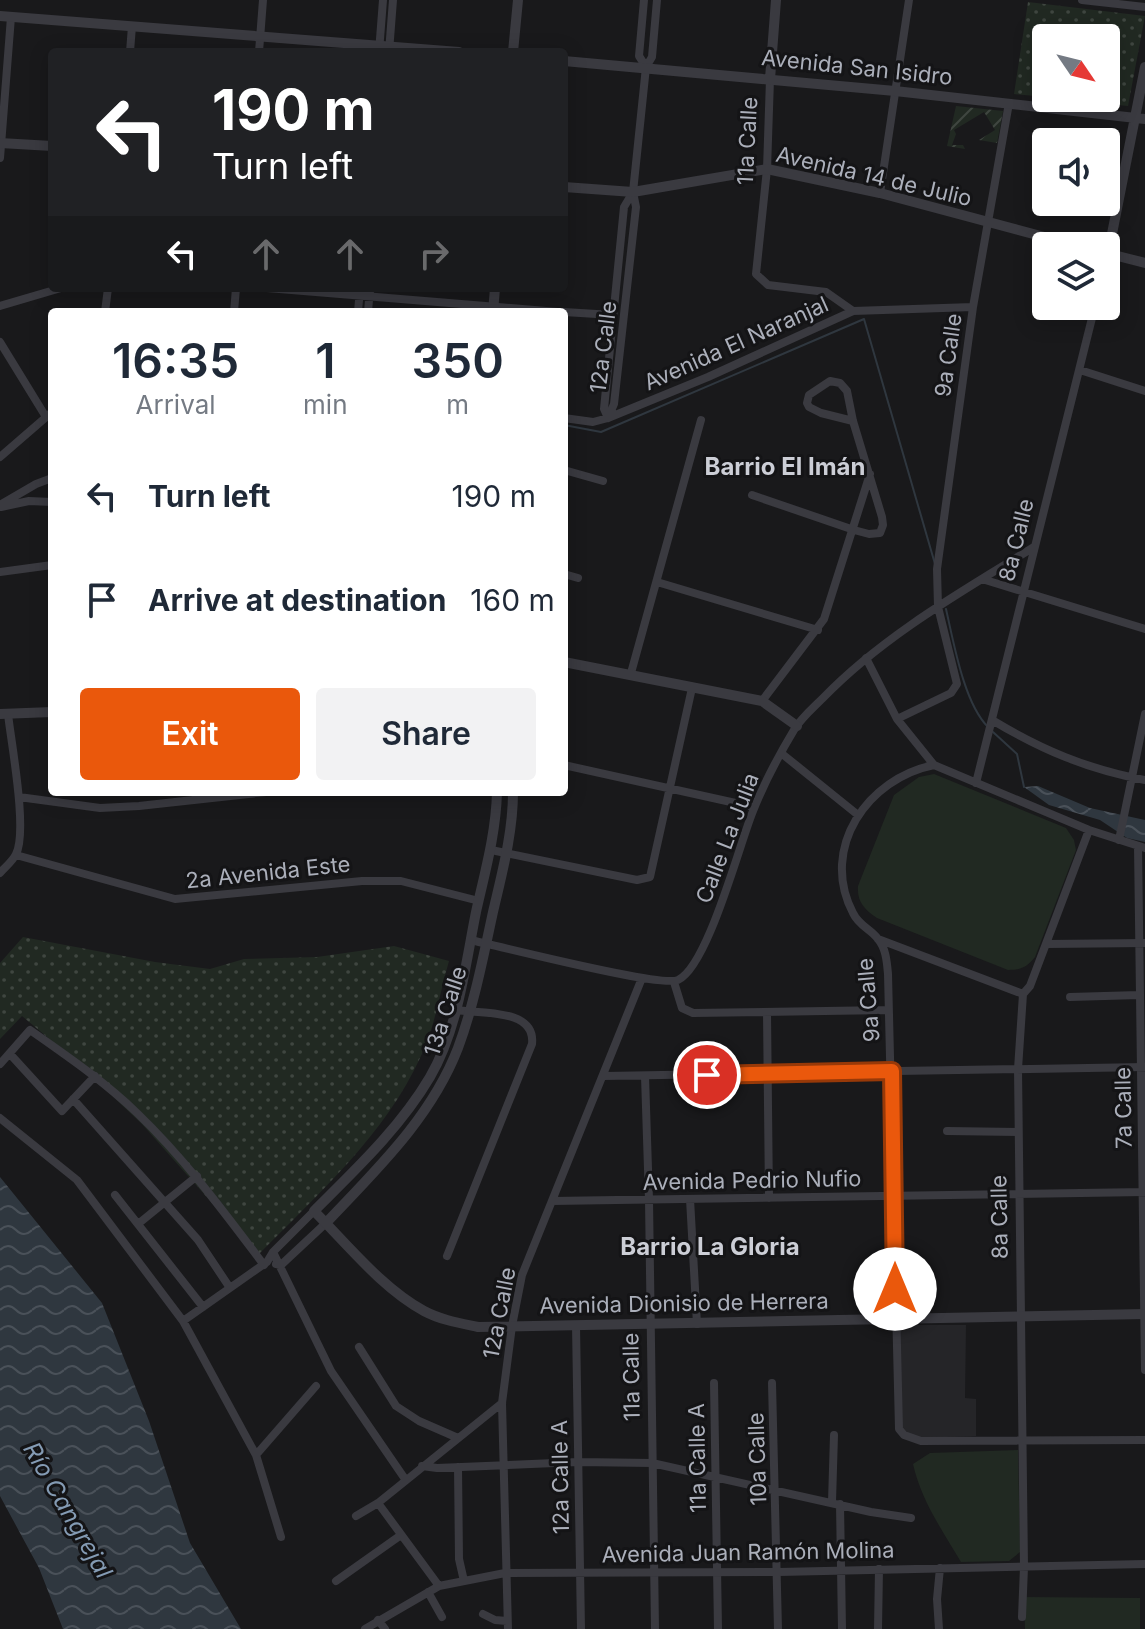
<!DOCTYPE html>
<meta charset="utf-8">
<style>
body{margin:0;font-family:Inter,sans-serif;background:#f2f2f3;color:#1f2937;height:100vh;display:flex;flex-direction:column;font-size:30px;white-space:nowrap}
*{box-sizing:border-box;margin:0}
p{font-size:26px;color:#747a83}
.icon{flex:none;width:44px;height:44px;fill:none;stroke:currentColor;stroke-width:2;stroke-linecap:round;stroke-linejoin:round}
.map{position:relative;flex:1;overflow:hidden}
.details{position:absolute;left:48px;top:308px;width:520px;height:488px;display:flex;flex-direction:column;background:#fff;border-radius:8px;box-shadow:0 4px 20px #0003}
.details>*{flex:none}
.hud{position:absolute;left:48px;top:48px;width:520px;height:244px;border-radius:8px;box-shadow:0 4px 20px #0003;background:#202124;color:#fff;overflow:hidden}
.needle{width:52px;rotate:125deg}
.controls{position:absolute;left:1032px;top:24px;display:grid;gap:16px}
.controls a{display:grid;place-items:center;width:88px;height:88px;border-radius:8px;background:#fff;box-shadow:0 4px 20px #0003;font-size:40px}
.pin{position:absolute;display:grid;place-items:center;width:68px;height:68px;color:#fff;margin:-34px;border:4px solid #fff;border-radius:50%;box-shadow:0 2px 8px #0007}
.me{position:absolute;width:88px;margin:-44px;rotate:0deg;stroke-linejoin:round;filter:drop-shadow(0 0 6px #0008)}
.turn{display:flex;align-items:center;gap:28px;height:168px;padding:0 32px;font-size:36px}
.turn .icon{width:104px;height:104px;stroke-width:2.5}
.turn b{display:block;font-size:56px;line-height:68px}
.lanes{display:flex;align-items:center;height:76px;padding:0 32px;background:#0003;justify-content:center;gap:40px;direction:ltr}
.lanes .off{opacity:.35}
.eta{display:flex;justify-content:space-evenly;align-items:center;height:136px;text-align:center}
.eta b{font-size:48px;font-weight:600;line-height:56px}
.cta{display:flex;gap:16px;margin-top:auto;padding:16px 32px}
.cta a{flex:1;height:92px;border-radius:8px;background:#ea580c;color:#fff;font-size:32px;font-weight:600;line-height:92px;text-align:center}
.cta a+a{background:#f2f2f3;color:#1f2937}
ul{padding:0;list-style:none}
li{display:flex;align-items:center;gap:24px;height:104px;padding:0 32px}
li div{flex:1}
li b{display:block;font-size:30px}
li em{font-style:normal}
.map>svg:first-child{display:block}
.built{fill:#252528}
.grass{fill:#212922}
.park{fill:url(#park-dots)}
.garden{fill:url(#garden-furrows)}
.water{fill:url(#water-waves)}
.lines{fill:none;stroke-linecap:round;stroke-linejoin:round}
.stream{stroke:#2f373f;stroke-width:2}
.minor{stroke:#3a3a40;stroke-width:8}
.tertiary{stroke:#3a3a40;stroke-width:10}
.route-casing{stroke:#983908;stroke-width:20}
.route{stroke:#ea580c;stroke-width:14}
.labels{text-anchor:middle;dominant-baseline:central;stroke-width:6;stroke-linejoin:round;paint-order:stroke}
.street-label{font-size:22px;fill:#abafba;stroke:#141416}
.neighbourhood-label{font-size:24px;font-weight:bold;fill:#ccced6;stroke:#141416}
.water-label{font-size:24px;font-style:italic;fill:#849bb4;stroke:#141416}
</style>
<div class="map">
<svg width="1145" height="1629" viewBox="0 0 1145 1629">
<defs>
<pattern id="park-dots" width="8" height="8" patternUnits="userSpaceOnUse" patternTransform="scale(2)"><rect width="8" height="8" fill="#212922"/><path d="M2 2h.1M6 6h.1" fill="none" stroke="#3f4640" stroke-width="1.8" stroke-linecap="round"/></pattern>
<pattern id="garden-furrows" width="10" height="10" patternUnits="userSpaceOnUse" patternTransform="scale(2)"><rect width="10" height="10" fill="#212922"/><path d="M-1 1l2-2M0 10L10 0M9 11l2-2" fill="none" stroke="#3f4640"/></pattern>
<pattern id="water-waves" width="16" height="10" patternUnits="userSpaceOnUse" patternTransform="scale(2)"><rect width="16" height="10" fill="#2f373f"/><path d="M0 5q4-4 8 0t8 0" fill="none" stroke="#4a5159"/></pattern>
</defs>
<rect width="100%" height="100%" fill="#19191b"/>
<path class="built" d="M 899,1325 L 966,1325 L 965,1398 L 976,1399 L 976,1436 L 919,1438 L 905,1432 L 902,1427 Z"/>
<path class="grass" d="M 934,774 L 1066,828 L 1074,840 L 1076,850 L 1035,957 C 1027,967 1021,970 1008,970 L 877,918 C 864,909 857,902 858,886 L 894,795 L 919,777 Z
M 1018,1450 L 1020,1552 L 1009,1561 L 961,1562 C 942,1530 921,1500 913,1464 L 930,1453 Z
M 1024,1597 L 1140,1598 L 1140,1629 L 1025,1629 Z"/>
<path class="park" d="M 1028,2 L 1145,16 L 1128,106 L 1052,98 L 1106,98 L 1106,38 L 1046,38 L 1046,97 L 1014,94 Z
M 23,937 L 155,962 L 210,969 L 244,959 L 317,957 L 394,946 L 449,961 C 440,991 435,1027 421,1056 C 385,1135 319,1193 258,1255 L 142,1124 L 71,1057 L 22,1016 L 0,1039 L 0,963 Z"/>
<path class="garden" d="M 956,106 L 1003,111 L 997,143 L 979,140 L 995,130 L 984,112 L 954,130 L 956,134 L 952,145 L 963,145 L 965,149 L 947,146 Z"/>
<path class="water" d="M 1038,786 L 1090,808 L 1145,820 L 1145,842 L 1127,838 L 1100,820 L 1049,805 L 1024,787 Z
M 0,1177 L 102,1303 L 149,1421 L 190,1543 L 241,1629 L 63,1629 L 39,1568 L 0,1496 Z"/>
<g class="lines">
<path class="stream" d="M 564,425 L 601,432 L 864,319 L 935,564
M 946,609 C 954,644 964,703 988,727
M 993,732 L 1017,754 L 1024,787"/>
<path class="minor" d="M 644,0 L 639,56 L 646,67
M 1082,0 L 1145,7
M 130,52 L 132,26
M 259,52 L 263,0
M 379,52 L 383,0
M 389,52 L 393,0
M 770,79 L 767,169 L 756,274 L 768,285 L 826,292 L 853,311
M 0,158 L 11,17
M 880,193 L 909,0
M 267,288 L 558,312
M 0,306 L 61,288
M 105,312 L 108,288
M 234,312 L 236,288
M 358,312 L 360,288
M 368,312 L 370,288
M 564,312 L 613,315
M 0,342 L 46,417
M 1080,370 L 1145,391
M 564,418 L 593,422 L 608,418 L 708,377 L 853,311 L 973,307
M 608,418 L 614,404 L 636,207 L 633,192 L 646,67 L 652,57 L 657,0
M 608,418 L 604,409 L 624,207 L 633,192
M 0,457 L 52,412
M 564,470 L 603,481
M 752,495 L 854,530 L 869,534 L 880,533 L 883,525 L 882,517 L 853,421 L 847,391 L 840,383 L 830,381 L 809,395 L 807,403 L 809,407 L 821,413 L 853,421
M 0,505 L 36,484 L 52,478
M 1,507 L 29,501 L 52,502
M 0,572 L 52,565
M 564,574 L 578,578
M 982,579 L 1145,629
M 657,582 L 818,630
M 866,658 L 897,719 L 934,765 L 1089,830 L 1145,848
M 631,673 L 701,420
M 762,701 L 824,619 L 870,474
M 897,719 L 951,693 L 957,684 L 938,607 L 937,569 L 973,307 L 1009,103
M 992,720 C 1042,750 1087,769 1145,780
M 781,753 L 858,815
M 564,765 L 749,806
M 934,765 C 868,778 819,848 853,913 C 859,926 871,929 878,939 C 886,948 887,963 888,974 L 899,1429 L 904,1435 L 921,1441 L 1145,1440
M 976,783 L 1095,306
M 19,797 L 100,808 L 139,806 L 266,792
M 1119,840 L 1145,714
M 1138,846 L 1145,1370
M 491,850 L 637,880 L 650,877 L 692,688
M 16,855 L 175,899 L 362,881 L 401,881 L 479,901
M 0,873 C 5,867 13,861 16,854 C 28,831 11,742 8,714
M 878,939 L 1023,994
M 470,940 C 500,946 661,988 678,980 C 708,966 739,845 753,811 C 764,783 779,755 794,730 C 801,718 813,708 823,698 C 883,636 961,592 1034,547
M 1047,944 L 1145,943
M 674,982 L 682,1008 L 693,1013 L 888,1010
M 1070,997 L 1139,995
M 767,1013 L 769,1198
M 10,1054 L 62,1111 L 95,1076
M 0,1064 L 30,1030 C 67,1056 105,1082 137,1113 C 185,1159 224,1212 264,1265
M 604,1076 L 1145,1067
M 645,1076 L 649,1200 L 655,1629
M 73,1099 L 198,1240 L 230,1288
M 0,1118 L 77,1180 L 183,1321 L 256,1455 L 281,1537
M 947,1131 L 1018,1132
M 115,1195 L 203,1307
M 690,1199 L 697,1324
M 552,1201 L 1145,1192
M 138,1224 L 197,1176
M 273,1252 L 331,1371 L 405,1479
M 447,1256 L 532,1044 C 536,1008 480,1014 456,1010
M 276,1264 L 281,1265 L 326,1223
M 183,1321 L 267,1262 L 273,1252 L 314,1211
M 576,1325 L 581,1629
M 359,1347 L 396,1406 L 419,1421 L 458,1438
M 714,1383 L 718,1629
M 772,1383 L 778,1629
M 256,1455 L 316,1386
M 422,1466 L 437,1468 L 578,1462 L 652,1463 L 871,1512 L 911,1518
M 458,1467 L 459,1559 L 464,1581
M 832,1502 L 834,1435
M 378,1503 L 439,1586
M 840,1504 L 842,1629
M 356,1516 L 378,1503 L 502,1403
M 336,1581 L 401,1535
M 428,1592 L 442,1617
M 483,1614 L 495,1620 L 507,1621
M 1022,1617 L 1024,1567 L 1018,1069 L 1023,994 L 1030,986 L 1089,830
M 378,1620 L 385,1629
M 365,1629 L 439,1586 L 505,1573 L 779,1572 L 1145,1564
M 508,1629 L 502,1403 L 512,1326 L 522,1275 L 642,978
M 878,1629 L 879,1569
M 939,1629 L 937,1599 L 940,1568"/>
<path class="tertiary" d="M 0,16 L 459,52
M 513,52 L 518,0
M 564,61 L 895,91 L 1145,119
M 770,79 L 776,0
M 0,143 L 52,146
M 564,187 L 633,192 L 767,169 L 880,193 L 1078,246
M 1106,253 L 1145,263
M 1108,254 L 1145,67
M 493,312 L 495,288
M 564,662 L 762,701 L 797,726
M 0,714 L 52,712
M 497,792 C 496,833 485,872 476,912 C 465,967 458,1029 430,1077 C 400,1128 355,1170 314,1211 C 348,1245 382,1288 424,1311 C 441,1320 459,1323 478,1327 L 1145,1314
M 326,1223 C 376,1170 431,1118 458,1048 C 474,1005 483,958 493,912 C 502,873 513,833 513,792"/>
</g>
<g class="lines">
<defs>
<path id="route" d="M 707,1075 L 892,1071 L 895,1289"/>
</defs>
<use href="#route" class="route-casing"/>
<use href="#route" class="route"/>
</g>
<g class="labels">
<g class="street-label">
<text transform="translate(857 67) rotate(6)">Avenida San Isidro</text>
<text transform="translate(747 141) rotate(-87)">11a Calle</text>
<text transform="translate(874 176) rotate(13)">Avenida 14 de Julio</text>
<text transform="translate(736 343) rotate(-24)">Avenida El Naranjal</text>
<text transform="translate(603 347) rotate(-83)">12a Calle</text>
<text transform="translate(948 355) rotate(-82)">9a Calle</text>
<text transform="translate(1016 540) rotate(-76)">8a Calle</text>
<text transform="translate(727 838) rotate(-69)">Calle La Julia</text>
<text transform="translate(268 872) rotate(-6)">2a Avenida Este</text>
<text transform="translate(868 1000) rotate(-95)">9a Calle</text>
<text transform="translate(445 1011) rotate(-72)">13a Calle</text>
<text transform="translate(1123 1108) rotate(-91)">7a Calle</text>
<text transform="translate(752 1180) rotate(-1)">Avenida Pedrio Nufio</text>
<text transform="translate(999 1217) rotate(-91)">8a Calle</text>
<text transform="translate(684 1303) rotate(-1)">Avenida Dionisio de Herrera</text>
<text transform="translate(499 1313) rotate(-79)">12a Calle</text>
<text transform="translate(631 1377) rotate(-91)">11a Calle</text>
<text transform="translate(697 1458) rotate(-91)">11a Calle A</text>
<text transform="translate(757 1459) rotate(-92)">10a Calle</text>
<text transform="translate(560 1477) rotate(-91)">12a Calle A</text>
<text transform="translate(748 1552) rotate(-1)">Avenida Juan Ramón Molina</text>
</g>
<g class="neighbourhood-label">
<text x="785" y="466">Barrio El Imán</text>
<text x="710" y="1246">Barrio La Gloria</text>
</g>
<g class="water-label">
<text transform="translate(68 1510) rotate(60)">Río Cangrejal</text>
</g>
</g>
</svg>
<div class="controls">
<a><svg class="needle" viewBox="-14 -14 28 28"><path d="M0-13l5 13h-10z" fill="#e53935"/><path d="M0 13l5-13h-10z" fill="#747a83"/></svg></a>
<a><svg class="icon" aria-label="sound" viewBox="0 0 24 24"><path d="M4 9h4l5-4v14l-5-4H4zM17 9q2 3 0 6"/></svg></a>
<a><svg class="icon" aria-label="layers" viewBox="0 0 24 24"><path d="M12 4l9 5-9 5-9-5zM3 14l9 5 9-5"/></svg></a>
</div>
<div class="pin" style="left:707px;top:1075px;background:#d93025"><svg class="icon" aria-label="arrive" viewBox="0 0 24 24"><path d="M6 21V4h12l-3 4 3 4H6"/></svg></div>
<svg class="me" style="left:895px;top:1289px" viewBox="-20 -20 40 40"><circle r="19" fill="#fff"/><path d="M0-13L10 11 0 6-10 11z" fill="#ea580c"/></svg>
<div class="hud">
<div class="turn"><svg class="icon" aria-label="left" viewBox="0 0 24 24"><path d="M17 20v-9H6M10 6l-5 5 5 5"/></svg><div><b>190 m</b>Turn left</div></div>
<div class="lanes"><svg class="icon" aria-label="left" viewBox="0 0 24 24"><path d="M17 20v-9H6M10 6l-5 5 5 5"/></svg><svg class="icon off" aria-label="ahead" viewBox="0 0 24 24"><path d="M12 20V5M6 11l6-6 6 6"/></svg><svg class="icon off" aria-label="ahead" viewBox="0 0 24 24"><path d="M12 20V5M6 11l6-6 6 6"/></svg><svg class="icon off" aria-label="right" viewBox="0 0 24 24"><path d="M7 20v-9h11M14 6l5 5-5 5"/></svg></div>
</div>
<section class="details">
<div class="eta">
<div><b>16:35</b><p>Arrival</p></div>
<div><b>1</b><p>min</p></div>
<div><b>350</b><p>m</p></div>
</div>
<ul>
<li><svg class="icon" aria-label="left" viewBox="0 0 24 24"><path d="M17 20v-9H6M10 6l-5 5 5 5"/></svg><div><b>Turn left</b></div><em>190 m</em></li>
<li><svg class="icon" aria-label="arrive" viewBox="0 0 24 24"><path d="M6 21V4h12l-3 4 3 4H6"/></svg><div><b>Arrive at destination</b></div><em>160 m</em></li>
</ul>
<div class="cta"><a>Exit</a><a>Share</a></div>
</section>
</div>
